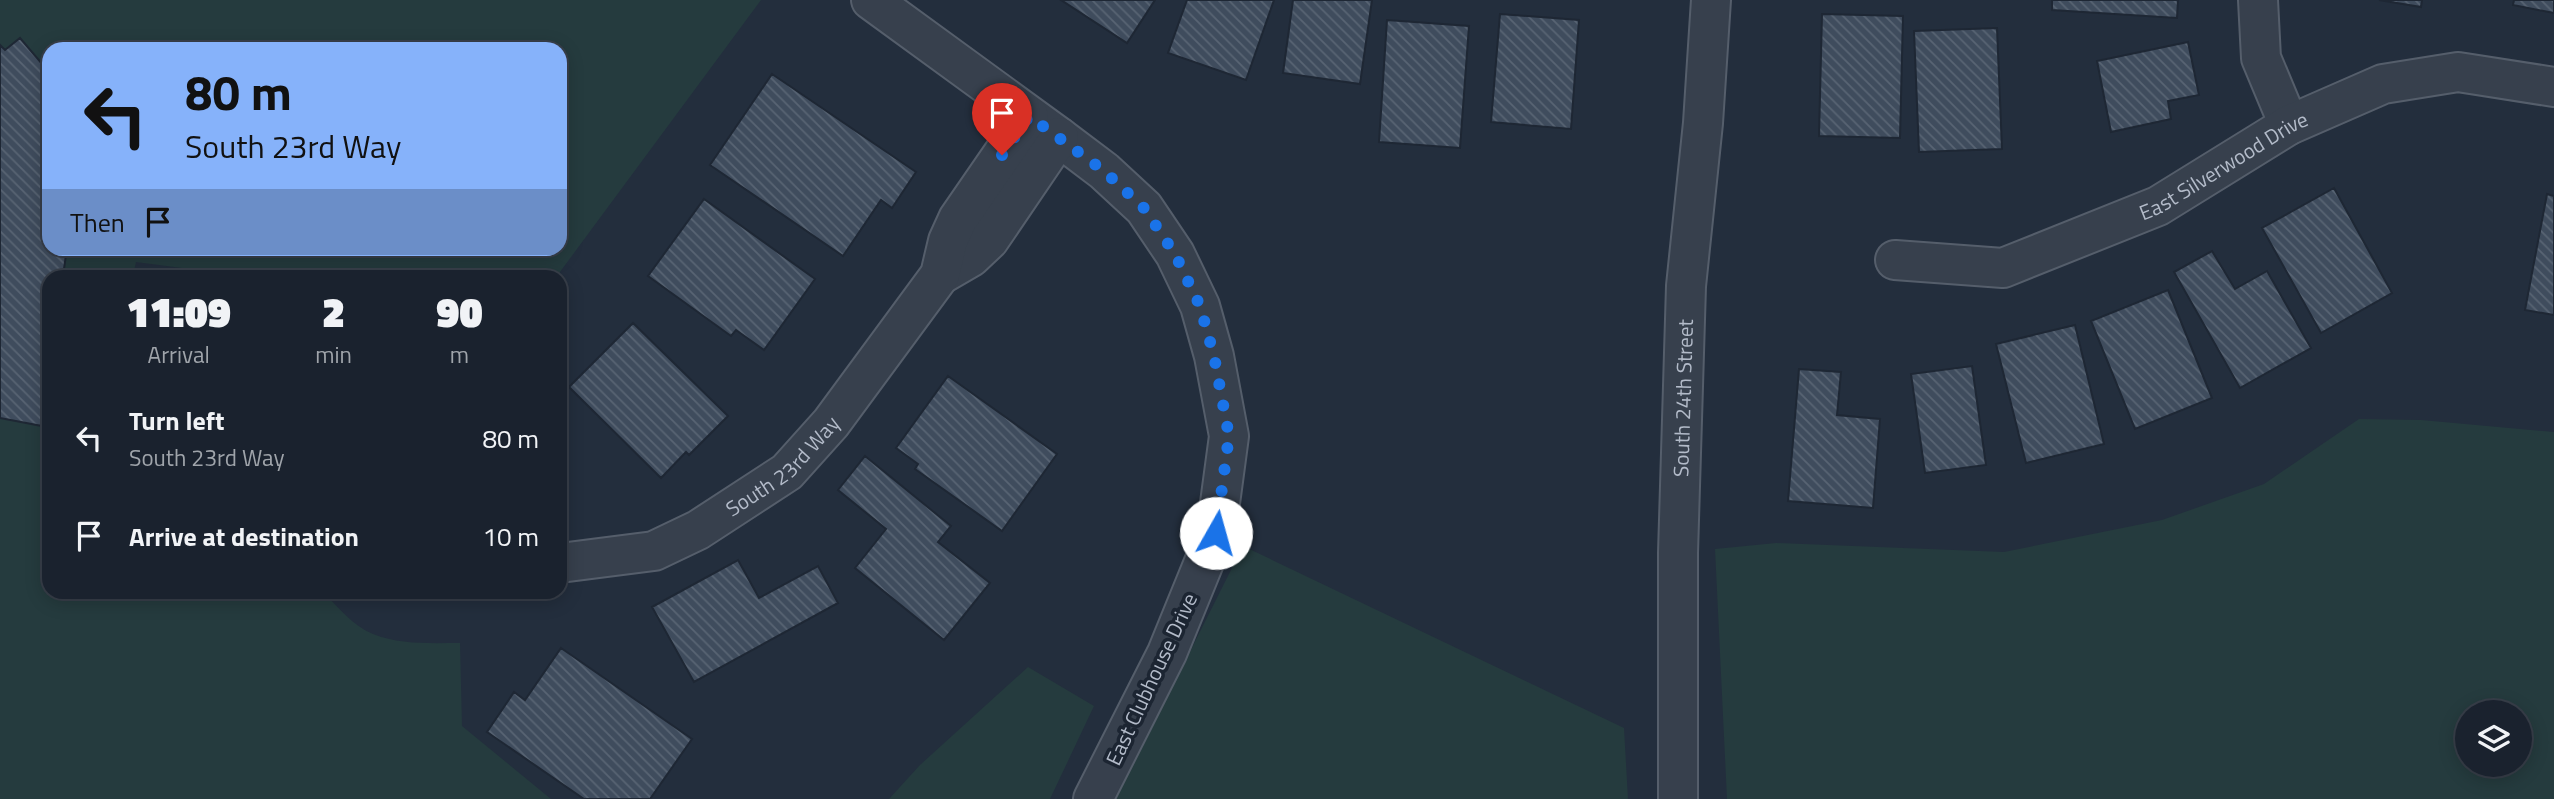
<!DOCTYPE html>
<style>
body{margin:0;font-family:"Titillium Web",sans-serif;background:#272f3a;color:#f1f3f6;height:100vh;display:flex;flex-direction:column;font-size:26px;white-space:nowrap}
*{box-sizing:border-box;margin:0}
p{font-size:23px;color:#9fa4aa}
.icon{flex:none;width:38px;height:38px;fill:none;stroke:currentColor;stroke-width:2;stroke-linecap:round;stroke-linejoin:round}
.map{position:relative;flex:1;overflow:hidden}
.panel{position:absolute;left:42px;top:270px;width:525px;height:329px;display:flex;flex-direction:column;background:#1a222e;border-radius:21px;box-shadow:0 4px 18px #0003,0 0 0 2px #383f4a}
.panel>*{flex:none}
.guide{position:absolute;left:42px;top:42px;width:525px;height:214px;border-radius:21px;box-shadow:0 4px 18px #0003,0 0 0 2px #383f4a;background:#86b2fa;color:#111;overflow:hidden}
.tools{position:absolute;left:2455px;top:700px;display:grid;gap:14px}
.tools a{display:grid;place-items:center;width:77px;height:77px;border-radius:50%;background:#1a222e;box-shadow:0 4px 18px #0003,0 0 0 2px #383f4a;font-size:35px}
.pin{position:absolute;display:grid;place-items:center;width:60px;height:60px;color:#fff;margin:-72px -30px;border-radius:50% 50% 50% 0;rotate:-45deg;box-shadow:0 0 7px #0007}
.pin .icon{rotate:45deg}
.me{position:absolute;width:77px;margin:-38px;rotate:7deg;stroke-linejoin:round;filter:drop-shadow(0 0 5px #0008)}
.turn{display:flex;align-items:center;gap:24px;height:147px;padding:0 28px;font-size:32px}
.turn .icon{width:91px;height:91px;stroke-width:2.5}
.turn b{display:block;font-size:49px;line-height:60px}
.then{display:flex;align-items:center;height:66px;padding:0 28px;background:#0003;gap:14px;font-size:26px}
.eta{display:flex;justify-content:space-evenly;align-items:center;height:119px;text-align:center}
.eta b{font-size:42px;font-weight:800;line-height:49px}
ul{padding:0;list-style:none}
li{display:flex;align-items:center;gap:21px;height:98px;padding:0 28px}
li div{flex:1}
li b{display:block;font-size:26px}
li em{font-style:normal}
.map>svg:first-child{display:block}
.green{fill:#253b3e;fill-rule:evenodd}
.building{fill:url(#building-back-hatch);stroke:#1e2734;stroke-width:2}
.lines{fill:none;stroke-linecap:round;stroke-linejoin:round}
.minor-casing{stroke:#555e6b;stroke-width:42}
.tertiary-casing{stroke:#555e6b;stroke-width:42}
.minor{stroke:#37404d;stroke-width:38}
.tertiary{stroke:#37404d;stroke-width:38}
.route{stroke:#1a73e8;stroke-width:12;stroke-dasharray:0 21.6}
.labels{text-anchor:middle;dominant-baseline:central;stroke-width:7;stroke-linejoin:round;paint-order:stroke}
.street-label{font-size:21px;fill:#b3bbc9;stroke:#1c2532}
</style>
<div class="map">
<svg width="2554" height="799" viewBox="0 0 2554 799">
<defs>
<pattern id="building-back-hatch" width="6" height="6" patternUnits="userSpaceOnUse" patternTransform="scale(1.75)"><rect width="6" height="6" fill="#3f4c5d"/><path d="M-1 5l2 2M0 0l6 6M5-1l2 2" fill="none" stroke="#586473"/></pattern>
</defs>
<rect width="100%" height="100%" fill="#232e3d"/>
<path class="green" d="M 0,0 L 761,0 L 557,276 L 243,276 L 136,262 L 133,276 L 49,276 L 49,592 L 323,592 C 337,606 353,626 373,634 C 400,645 431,643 460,643 L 462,726 L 551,799 L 0,799 ZM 49,49 L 560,49 L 560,248 L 49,248 Z
M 2359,419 L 2421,420 L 2554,432 L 2554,799 L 1727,799 L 1715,549 L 1776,543 L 2004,552 L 2162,520 L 2264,484 ZM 2520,712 L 2520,765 L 2468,765 L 2468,712 Z
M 1243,546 L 1624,728 L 1628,799 L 1116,799 Z
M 1028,667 L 1094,706 L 1050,799 L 889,799 L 920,765 Z"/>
<path class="building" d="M 1061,0 L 1155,0 L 1127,43 Z
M 1187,0 L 1274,0 L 1246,80 L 1168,53 Z
M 1293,0 L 1372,0 L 1360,84 L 1283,73 Z
M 2052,0 L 2178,0 L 2177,18 L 2052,10 Z
M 2379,0 L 2422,0 L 2421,7 Z
M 2514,0 L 2554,0 L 2554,13 L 2513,5 Z
M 1500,14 L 1579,20 L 1571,129 L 1491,122 Z
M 1822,14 L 1903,16 L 1900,138 L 1819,136 Z
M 1387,20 L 1469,26 L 1460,148 L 1379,142 Z
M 1997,28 L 2002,149 L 1919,152 L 1914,31 Z
M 20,38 L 49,72 L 49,248 L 67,248 L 63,276 L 49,276 L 49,378 L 42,426 L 0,418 L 0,45 L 5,50 Z
M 2188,42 L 2199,95 L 2168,101 L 2171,119 L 2111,132 L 2097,61 Z
M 772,74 L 916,172 L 892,208 L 881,200 L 843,256 L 710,165 Z
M 2334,188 L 2392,293 L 2321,333 L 2262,228 Z
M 2547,194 L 2554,196 L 2554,315 L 2525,310 Z
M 704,199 L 815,279 L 764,350 L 736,330 L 731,336 L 648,276 Z
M 2212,251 L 2235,289 L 2267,271 L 2311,348 L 2240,388 L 2174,272 Z
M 2168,290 L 2212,398 L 2135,429 L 2091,321 Z
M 633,323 L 728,416 L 689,455 L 686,452 L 661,478 L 569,387 Z
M 2075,325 L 2104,444 L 2026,463 L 1996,344 Z
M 1972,366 L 1986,465 L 1925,473 L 1911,374 Z
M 1799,369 L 1841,372 L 1837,415 L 1880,419 L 1873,508 L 1788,501 Z
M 948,376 L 1057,454 L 1002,531 L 915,469 L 918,464 L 896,448 Z
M 865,456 L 951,526 L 938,542 L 990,583 L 944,640 L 855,568 L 886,529 L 838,490 Z
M 738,560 L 759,598 L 818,566 L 838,603 L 694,682 L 652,607 Z
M 561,648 L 692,739 L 650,799 L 584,799 L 487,732 L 514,692 L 525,700 Z"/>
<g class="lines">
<defs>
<g id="minor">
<path d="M 871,0 L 1059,137 L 1104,171 L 1144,208 L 1175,254 L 1200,306 L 1214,356 L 1229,436 L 1216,533 L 1167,653 L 1093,799"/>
<path d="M 2258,0 L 2261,58 L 2289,125"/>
<path id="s1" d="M 1895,260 L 2003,268 L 2158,206 L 2289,125 L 2383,84 L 2458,72 L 2554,87"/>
<path d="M 940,275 L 971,257 L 989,240 L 1059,137"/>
<path id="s2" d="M 560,563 L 654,551 L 698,530 L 787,472 L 831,423 L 940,275 L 948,241 L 958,219 L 1029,116"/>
</g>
<g id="tertiary">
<path id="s3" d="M 1678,799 L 1678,553 L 1686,286 L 1703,123 L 1711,0"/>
</g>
</defs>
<use href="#minor" class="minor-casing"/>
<use href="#tertiary" class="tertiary-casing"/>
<use href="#minor" class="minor"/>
<use href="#tertiary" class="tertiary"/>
</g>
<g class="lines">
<path class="route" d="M 1002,155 L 1029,116 L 1104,171 L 1144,208 L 1175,254 L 1200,306 L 1214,356 L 1229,436 L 1216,533"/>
</g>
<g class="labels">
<g class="street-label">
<text stroke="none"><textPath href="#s1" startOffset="352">East Silverwood Drive</textPath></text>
<text stroke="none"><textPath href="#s3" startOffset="401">South 24th Street</textPath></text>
<text stroke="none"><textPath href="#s2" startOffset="250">South 23rd Way</textPath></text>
<text transform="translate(1151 679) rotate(-65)">East Clubhouse Drive</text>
</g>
</g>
</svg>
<div class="tools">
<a><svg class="icon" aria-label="layers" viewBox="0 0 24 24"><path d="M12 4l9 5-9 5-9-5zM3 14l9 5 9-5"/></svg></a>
</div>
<div class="pin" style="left:1002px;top:155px;background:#d93025"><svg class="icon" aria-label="arrive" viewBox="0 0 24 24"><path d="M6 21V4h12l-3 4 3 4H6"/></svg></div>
<svg class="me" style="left:1216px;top:533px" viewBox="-20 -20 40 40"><circle r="19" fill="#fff"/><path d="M0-13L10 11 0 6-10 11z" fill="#1a73e8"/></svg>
<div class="guide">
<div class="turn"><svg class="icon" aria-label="left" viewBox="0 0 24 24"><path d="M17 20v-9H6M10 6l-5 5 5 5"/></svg><div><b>80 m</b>South 23rd Way</div></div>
<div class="then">Then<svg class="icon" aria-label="arrive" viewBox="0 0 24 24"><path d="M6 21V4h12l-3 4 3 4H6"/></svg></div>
</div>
<section class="panel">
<div class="eta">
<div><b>11:09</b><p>Arrival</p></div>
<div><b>2</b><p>min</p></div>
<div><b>90</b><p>m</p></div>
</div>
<ul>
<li><svg class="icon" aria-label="left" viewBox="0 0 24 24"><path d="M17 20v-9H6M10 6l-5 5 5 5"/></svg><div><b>Turn left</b><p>South 23rd Way</p></div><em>80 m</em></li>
<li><svg class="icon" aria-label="arrive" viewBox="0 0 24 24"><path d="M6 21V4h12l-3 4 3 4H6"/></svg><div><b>Arrive at destination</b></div><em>10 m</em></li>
</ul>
</section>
</div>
